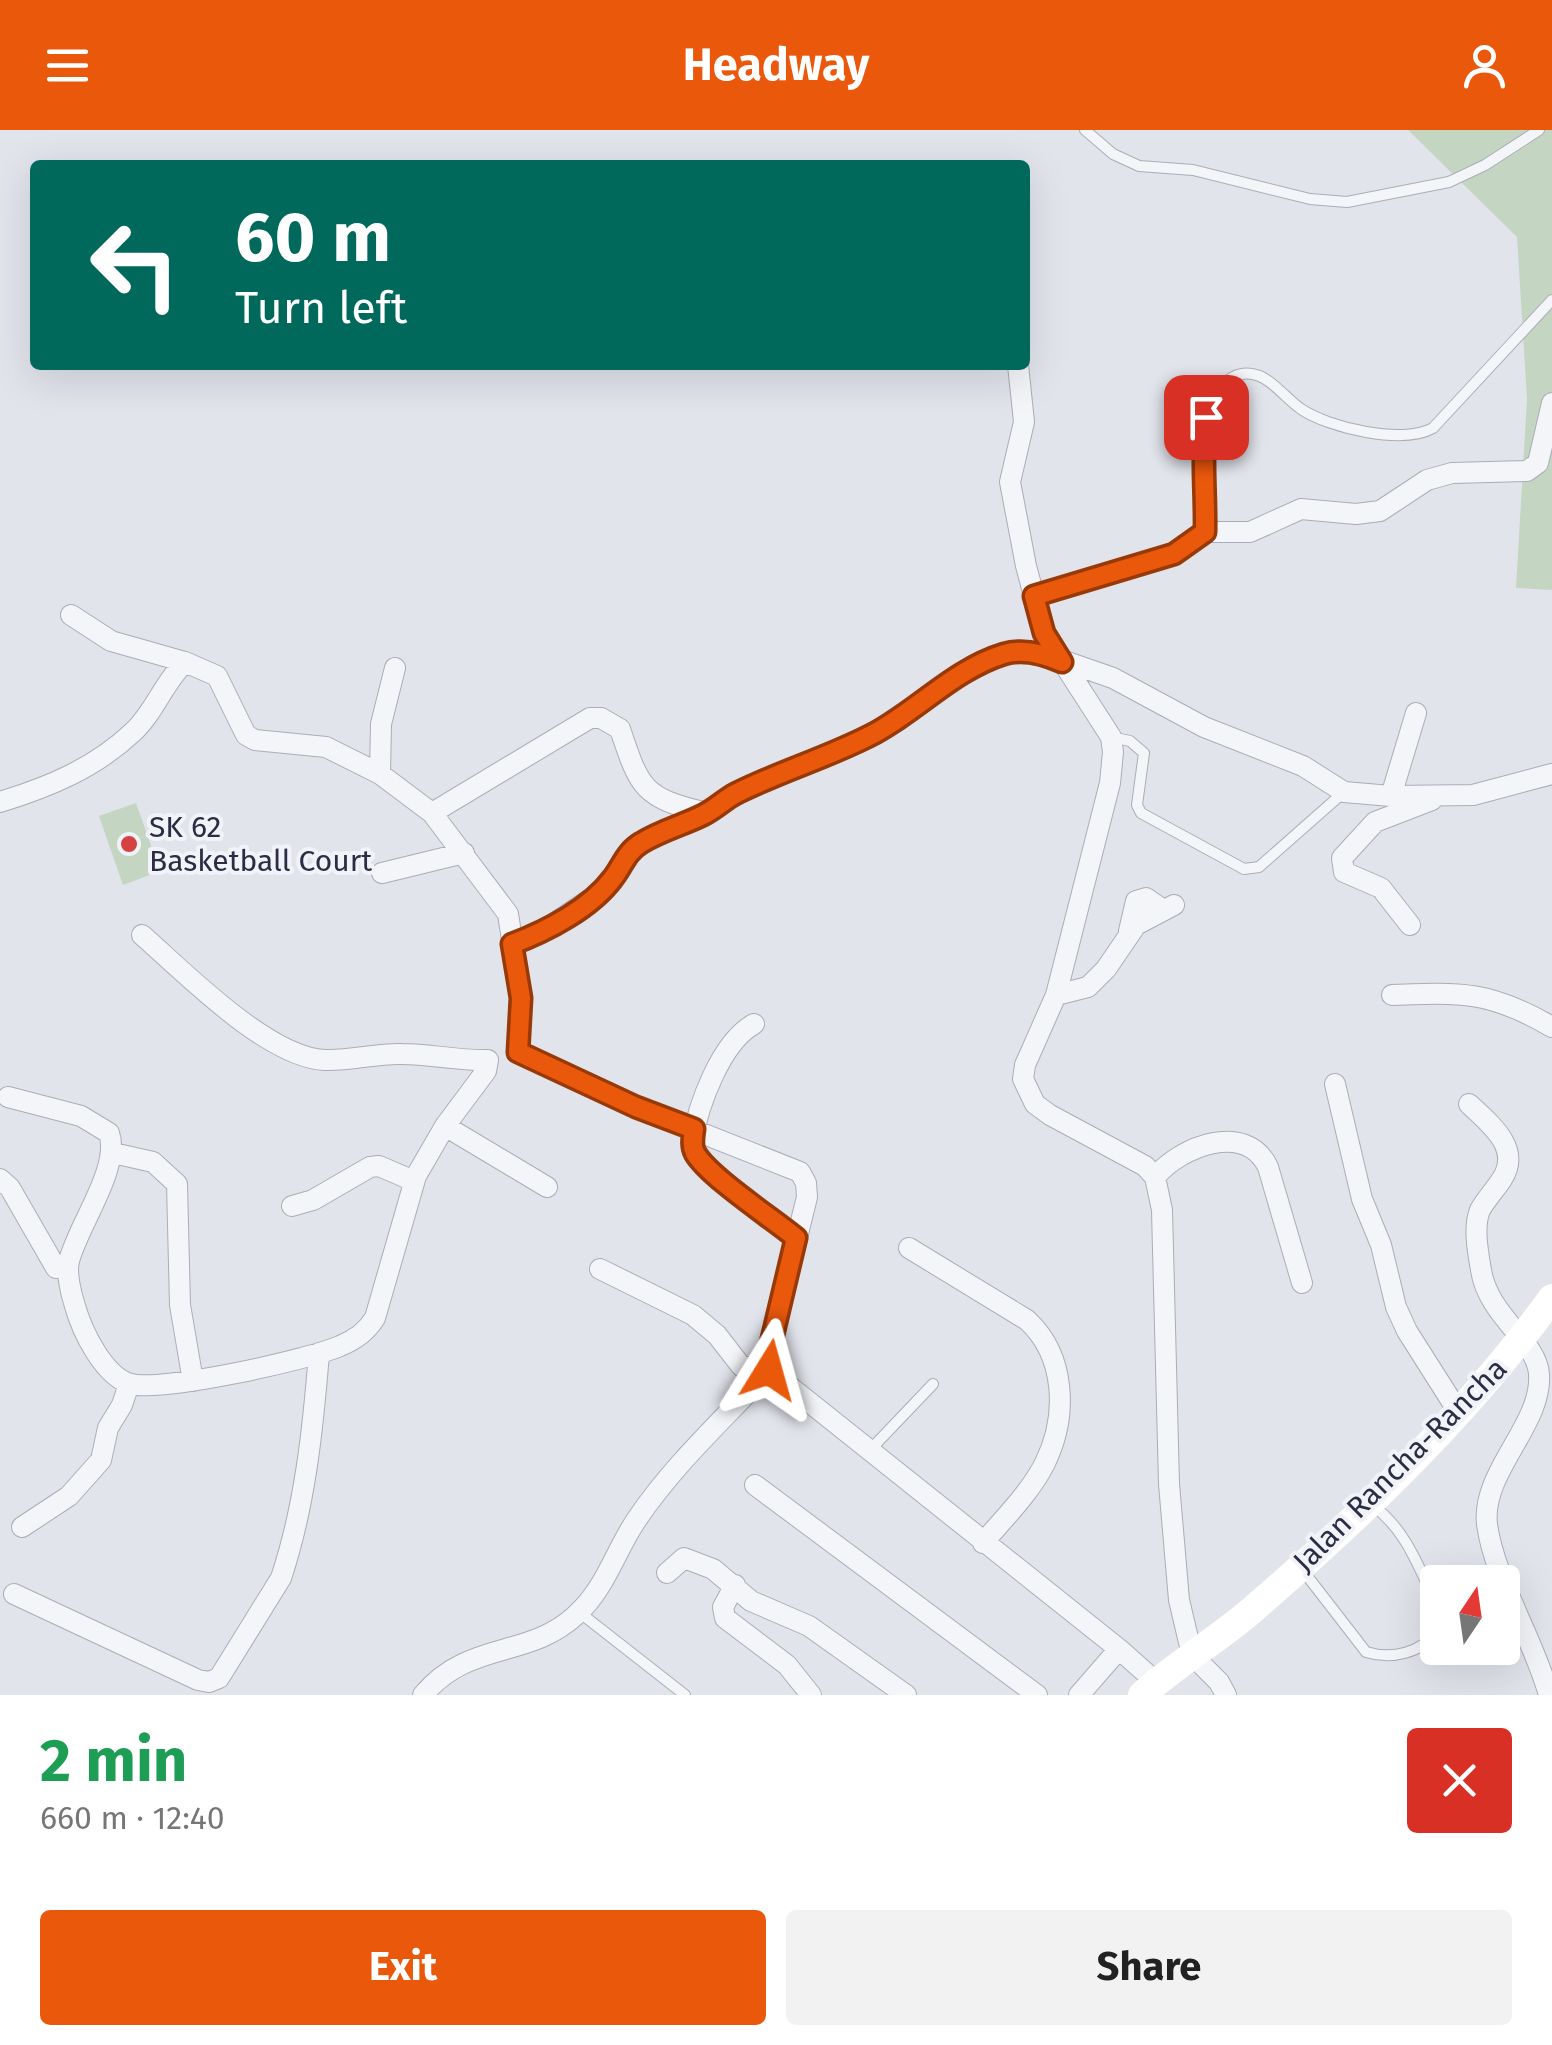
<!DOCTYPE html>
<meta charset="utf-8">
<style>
body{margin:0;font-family:"Fira Sans",sans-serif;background:#f2f2f2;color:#222;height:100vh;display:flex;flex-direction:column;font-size:38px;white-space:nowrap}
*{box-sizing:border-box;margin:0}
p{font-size:32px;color:#767676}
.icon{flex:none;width:55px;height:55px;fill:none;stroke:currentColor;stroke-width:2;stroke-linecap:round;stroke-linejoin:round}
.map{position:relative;height:1565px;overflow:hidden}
.side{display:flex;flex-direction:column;background:#fff;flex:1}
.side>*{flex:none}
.hud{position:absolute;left:30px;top:30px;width:1000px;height:210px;border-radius:10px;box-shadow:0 10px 40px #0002;background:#00695c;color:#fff;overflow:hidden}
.needle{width:65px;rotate:13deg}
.buttons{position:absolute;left:1420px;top:1435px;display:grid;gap:20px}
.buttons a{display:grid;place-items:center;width:100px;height:100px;border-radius:10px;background:#fff;box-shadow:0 10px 40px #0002;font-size:50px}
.pin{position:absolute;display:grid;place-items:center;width:85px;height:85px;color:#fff;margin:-42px;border-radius:20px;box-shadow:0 5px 15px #0006}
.me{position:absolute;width:110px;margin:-55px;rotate:8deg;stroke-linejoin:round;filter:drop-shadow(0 0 8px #0008)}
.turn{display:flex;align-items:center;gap:35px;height:210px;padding:0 40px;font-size:45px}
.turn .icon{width:130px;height:130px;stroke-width:2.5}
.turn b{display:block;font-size:70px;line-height:85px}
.round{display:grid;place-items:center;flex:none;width:105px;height:105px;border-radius:10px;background:#f2f2f2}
.summary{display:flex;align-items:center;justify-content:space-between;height:170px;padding:0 40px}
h1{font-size:60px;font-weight:700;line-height:75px;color:#1e9e55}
.cta{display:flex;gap:20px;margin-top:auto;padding:20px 40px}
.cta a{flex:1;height:115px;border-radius:10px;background:#ea580c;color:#fff;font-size:40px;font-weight:700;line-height:115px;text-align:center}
.cta a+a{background:#f2f2f2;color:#222}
header{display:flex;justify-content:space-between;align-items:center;height:130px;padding:0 40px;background:#ea580c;color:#fff;font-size:45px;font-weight:700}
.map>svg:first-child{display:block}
.green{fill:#c4d5c2}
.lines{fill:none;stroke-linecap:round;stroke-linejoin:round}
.service-casing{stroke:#aaadb9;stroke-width:12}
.minor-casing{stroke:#aaadb9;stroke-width:22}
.service{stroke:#f4f5f9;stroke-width:10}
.minor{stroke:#f4f5f9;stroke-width:20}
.secondary{stroke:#fff;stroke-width:28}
.route-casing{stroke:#983908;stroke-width:25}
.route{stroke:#ea580c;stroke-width:18}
.poi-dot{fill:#d64141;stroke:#f1f3f8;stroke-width:4}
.labels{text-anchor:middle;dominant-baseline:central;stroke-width:8;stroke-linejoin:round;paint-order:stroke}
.poi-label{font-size:30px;fill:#292e44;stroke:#f1f3f8;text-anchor:start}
.street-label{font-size:30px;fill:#292e44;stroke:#f1f3f8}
</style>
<header><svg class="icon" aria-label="menu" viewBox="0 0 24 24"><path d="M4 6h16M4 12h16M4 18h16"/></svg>Headway<svg class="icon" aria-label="person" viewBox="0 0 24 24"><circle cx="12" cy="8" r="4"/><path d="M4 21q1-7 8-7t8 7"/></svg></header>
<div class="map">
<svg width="1552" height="1565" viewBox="0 0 1552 1565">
<rect width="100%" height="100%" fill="#e1e4eb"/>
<path class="green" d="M 1408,0 L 1552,0 L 1552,460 L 1516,458 L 1527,269 L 1517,107 Z
M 136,673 L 160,741 L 123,755 L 99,686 Z"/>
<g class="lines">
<defs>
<path id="service" d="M 1085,0 L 1113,24 L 1139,36 L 1193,40 L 1310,69 L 1347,72 L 1449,52 L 1485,35 L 1539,0
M 1205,402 C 1205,384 1207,366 1206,348 C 1205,327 1201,308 1206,287 C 1211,267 1227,240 1252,244 C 1270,246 1286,269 1301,279 C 1329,298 1403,315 1433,298 L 1552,170
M 1111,607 L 1130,611 L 1144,623 L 1137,675 L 1141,683 L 1244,739 L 1259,737 L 1344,662
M 871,1319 L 933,1254
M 1371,1374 C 1407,1400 1418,1437 1438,1477
M 1301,1438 L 1366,1522 C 1392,1530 1421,1523 1438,1501
M 579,1482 L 685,1565"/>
<path id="minor" d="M 1018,235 L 1024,292 L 1010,352 L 1026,436 L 1044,503 L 1111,607 L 1113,622 L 1110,653 L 1056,865 L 1025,935 L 1023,949 L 1035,974 L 1050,985 L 1145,1036 L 1155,1047 L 1162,1080 L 1169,1354 L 1179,1470 L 1192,1525 L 1219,1552 L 1226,1565
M 1034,466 L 1174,424 L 1205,402 L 1250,402 L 1301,379 L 1356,384 L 1380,381 L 1427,350 L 1452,343 L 1527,341 L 1538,333 L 1552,273
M 71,485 L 111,511 L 185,532
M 380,644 L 381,594 L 395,538
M 1391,666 L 1416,583
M 0,672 C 49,657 95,638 133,602 C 154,583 164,552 185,532 L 217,546 L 246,605 L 255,610 L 326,617 L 380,644 L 432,683 L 508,784 L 521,868 L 518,921 L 636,977 L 800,1042 L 806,1053 L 807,1067 L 771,1213 L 769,1240 L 1119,1519 L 1156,1552
M 432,683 L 590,588 L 601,588 L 620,599 C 640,659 643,668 707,683
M 382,743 L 464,723
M 1410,795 L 1381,758 L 1344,742 L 1342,728 L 1375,692 L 1432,670
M 1129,801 L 1136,771 L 1146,768 L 1162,779
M 513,814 L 537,805 L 598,764 L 614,747 L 624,728 L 640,713 L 707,683 L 733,666 L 869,606 L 899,590 L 950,551 L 1004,523 L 1041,523 L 1113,548 L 1204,597 L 1303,636 L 1344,662 L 1391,666 L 1473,665 L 1552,644
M 1056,865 L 1088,857 L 1106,839 L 1136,795 L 1174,775
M 1392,865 C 1462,862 1490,861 1552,897
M 754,894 C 721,912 698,975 692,1012 C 703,1046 767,1085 796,1108
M 1335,954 L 1362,1069 L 1381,1115 L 1396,1177 L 1407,1201 L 1459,1283
M 8,967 L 81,986 L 109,1003 C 121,1038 78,1095 69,1131 C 66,1143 71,1164 75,1176 C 82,1201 104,1247 131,1254 C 162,1262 308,1230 340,1216 C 355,1210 367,1201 375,1188 L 416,1046 L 445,996 L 486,941 L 488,930 C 459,931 431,924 402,924 C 377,923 351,931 325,930 C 268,928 184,842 142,805
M 1469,974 C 1490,994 1522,1018 1502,1049 C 1495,1060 1486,1069 1480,1080 C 1473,1097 1478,1122 1481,1140 C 1488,1186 1537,1211 1539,1244 C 1543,1294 1481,1342 1487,1394 C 1494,1448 1534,1510 1549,1565
M 445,996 L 547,1057
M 113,1023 L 153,1032 L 177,1054 L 180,1175 L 193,1251
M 1155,1047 C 1181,1016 1246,991 1268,1037 L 1302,1153
M 0,1049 L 10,1058 L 56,1138 L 68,1134
M 292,1076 L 313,1070 L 370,1037 L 379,1036 L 414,1051
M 909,1118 L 1027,1190 C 1066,1226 1068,1286 1045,1333 C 1030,1363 1004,1388 983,1413
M 600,1139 L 693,1185 L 717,1205 L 741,1236 L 769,1240
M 755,1355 L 1037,1565
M 22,1397 L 69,1366 L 101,1330 L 108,1298 L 122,1275 L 129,1254
M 667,1443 L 684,1428 L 713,1439 L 751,1471 L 809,1496 L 906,1565
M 735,1455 L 723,1477 L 725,1488 L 787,1535 L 811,1565
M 14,1464 L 198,1550 L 209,1552 L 219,1548 L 281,1448 C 305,1376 313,1299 319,1223
M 423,1565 C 469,1510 529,1529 576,1485 C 606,1458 615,1421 637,1389 C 674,1334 725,1288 769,1240
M 1079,1565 L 1119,1519"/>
</defs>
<use href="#service" class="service-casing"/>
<use href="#minor" class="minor-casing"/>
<use href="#service" class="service"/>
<use href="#minor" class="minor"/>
<path class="secondary" d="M 1142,1565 C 1176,1534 1216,1511 1251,1481 C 1361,1386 1466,1286 1552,1168"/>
</g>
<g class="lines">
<defs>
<path id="route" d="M 769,1240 L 771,1213 L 796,1108 C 773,1089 708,1046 695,1023 C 691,1015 693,1007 694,999 L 636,977 L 518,922 L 521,868 L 512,814 C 547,801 591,778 613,748 C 623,735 626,722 641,713 C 660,701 683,695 703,685 C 715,679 724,670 735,664 C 780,641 830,627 875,603 C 919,579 955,539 1004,524 C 1024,518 1044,524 1062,532 L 1044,503 L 1034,466 L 1174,424 L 1205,402 C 1206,364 1201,325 1206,287"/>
</defs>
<use href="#route" class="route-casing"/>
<use href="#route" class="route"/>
</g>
<circle class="poi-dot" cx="129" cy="714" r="10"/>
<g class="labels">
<g class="poi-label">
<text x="149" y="697">SK 62<tspan x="149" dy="34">Basketball Court</tspan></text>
</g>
<g class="street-label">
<text transform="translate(1400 1335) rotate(-45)">Jalan Rancha-Rancha</text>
</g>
</g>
</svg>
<div class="buttons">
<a><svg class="needle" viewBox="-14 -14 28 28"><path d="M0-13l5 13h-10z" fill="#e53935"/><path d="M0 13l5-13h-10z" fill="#767676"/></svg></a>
</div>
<div class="pin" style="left:1206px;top:287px;background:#d93025"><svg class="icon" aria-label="arrive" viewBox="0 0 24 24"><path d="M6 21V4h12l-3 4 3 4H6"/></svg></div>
<svg class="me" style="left:769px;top:1240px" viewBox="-20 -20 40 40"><path d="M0-17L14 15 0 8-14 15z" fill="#ea580c" stroke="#fff" stroke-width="4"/></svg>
<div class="hud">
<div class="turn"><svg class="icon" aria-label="left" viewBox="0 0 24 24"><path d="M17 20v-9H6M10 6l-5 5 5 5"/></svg><div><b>60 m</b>Turn left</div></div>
</div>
</div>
<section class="side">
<div class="summary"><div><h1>2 min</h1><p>660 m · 12:40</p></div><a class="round" style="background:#d93025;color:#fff"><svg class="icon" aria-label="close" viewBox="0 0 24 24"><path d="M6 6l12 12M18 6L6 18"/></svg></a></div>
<div class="cta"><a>Exit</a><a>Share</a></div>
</section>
